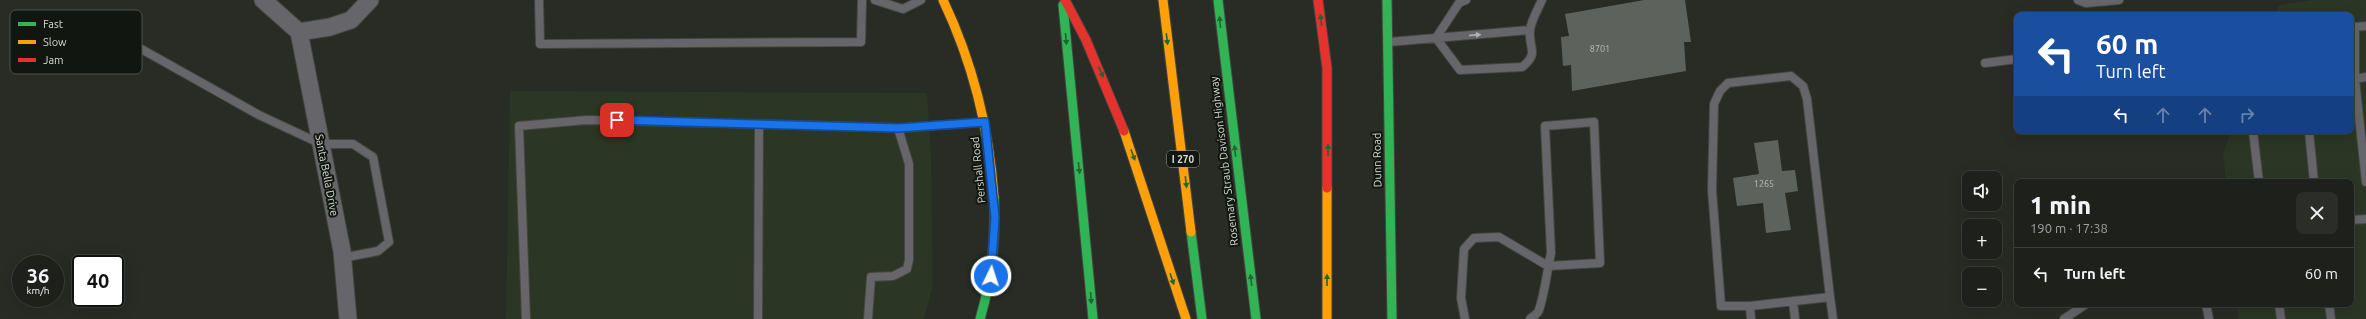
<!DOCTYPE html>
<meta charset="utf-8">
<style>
body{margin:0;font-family:Ubuntu,sans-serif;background:#2b2e28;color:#f1f3f6;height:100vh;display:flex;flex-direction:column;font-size:15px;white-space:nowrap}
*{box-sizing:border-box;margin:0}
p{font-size:13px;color:#a1a3a3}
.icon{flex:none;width:22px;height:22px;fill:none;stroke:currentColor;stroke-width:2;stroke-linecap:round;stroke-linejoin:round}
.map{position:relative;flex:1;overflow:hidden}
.panel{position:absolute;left:2014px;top:179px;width:340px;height:128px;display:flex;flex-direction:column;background:#1e211b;border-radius:8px;box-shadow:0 4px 16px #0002,0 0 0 1px #3c3e3a}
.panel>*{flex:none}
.hud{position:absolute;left:2014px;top:12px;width:340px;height:122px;border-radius:8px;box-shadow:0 4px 16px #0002,0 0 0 1px #3c3e3a;background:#1a4fa0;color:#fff;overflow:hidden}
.buttons{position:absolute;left:1962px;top:171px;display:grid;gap:8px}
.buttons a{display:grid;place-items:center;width:40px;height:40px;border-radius:8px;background:#1e211b;box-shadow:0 4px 16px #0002,0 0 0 1px #3c3e3a;font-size:20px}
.speed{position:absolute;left:12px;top:255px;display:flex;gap:8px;font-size:20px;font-weight:700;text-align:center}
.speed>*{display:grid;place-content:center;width:52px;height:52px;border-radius:50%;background:#1e211b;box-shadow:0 4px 16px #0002,0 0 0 1px #3c3e3a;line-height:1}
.speed small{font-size:10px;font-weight:400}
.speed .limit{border:2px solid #111;border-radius:6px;background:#fff;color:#111}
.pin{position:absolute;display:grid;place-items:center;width:34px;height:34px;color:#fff;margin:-17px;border-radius:8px;box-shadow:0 2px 6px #0006}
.me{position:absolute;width:44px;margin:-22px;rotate:4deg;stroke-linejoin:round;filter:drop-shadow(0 0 3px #0008)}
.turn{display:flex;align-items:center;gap:14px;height:84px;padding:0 16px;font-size:18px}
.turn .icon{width:52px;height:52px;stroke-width:2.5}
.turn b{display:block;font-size:28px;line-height:34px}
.lanes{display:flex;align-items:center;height:38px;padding:0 16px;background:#0003;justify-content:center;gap:20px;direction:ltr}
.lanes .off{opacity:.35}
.round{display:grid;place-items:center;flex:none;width:42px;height:42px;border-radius:8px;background:#2b2e28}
.head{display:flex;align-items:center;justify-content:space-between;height:68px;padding:0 16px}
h1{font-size:24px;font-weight:800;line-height:30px}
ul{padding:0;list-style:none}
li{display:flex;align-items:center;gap:12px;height:52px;padding:0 16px;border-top:1px solid #3c3e3a}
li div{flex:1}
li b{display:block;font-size:15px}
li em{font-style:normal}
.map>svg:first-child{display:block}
.built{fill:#2b3624}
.building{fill:#5e625c}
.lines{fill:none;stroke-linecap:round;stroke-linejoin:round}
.lane-casing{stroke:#444741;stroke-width:10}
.street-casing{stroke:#444741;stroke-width:19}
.fast-casing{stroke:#444741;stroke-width:11}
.slow-casing{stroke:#444741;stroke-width:11}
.jam-casing{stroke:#444741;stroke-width:11}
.lane{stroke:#66656a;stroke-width:8}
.street{stroke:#66656a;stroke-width:17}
.fast{stroke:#30b455;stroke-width:9}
.slow{stroke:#ff9f0a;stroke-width:9}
.jam{stroke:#e5322d;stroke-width:9}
.oneway{fill:#216532}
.oneway2{fill:#afb2ae}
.route-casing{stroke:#114b97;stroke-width:10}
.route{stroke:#1a73e8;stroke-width:7}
.labels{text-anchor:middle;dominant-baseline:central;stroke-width:4;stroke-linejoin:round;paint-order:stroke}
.number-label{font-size:9px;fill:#b8beb5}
.shield{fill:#121610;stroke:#9ba198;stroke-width:1}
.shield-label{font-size:10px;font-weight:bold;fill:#d6dcd3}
.street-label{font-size:11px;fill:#d6dcd3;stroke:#121610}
.key{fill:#121610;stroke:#4d514a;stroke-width:1}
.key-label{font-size:11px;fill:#d6dcd3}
</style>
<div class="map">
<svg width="2366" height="319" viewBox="0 0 2366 319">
<rect width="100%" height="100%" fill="#282c24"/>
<path class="built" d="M 2314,0 L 2366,0 L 2366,319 L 2238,319 L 2237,304 L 2351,304 L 2351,182 L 2226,182 L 2223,153 L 2231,131 L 2351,131 L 2351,15 L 2275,15 L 2279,5 Z
M 510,91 L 927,93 L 931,155 L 933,285 L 924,319 L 506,319 Z"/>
<path class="building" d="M 1644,0 L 1685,0 L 1691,42 L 1684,42 L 1686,71 L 1572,91 L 1571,65 L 1563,66 L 1561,37 L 1569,36 L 1565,14 Z
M 1778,140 L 1782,171 L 1795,170 L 1798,191 L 1785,193 L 1791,230 L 1766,233 L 1763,203 L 1737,206 L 1733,178 L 1759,174 L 1754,143 Z"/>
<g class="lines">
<defs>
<path id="lane" d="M 539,0 L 540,44 L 861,42 L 862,0
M 875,0 L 903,9 L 921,0
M 2078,0 L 2086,3 L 2119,0
M 2366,26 L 2355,27 L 2355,79 L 2366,182
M 1436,38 L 1460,70 L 1522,67 C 1540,53 1528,48 1530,30 C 1531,21 1538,9 1542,0
M 1436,38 L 1459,3 L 1466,0
M 127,41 L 259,115 L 321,144 L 353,144 L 373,157 L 389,242 L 378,251 L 342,258
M 1389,42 L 1530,30
M 1985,63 L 2017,59
M 2355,79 L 2366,77
M 2253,131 L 2259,182
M 2309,131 L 2314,182
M 2351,220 L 2366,219
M 1830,297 L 1750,306 L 1721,306 L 1712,190 L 1714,104 L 1720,91 L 1728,83 L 1791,76 L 1803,86 L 1807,99 L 1830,297 L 1833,319
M 1793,301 L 1795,319
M 2206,304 L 2209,319
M 2279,304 L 2281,319
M 2329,304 L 2331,319
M 1750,306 L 1751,319
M 526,319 L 519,126 L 586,120 L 759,124
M 758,319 L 759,124 L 903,128 L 984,122
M 868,319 L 871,277 L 893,276 L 907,269 L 909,260 L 909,164 L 898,128
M 1465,319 L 1461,298 L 1464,249 L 1474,238 L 1499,237 L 1548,266 L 1600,263 L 1594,122 L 1545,126 L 1551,253 C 1547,271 1545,292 1539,310 C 1538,314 1533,316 1530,319
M 2064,319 L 2086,304"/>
<path id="street" d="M 263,0 L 299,32
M 299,32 L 342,251 L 348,319
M 299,32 L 330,27 L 351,20 L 370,0"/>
<path id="fast" d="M 1218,0 L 1256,319
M 1387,0 L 1392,319
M 1063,5 L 1093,319
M 1191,232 L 1202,319
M 980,319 C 992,279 996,239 994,197"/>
<path id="slow" d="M 943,0 C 973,63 989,127 994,197
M 1163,0 L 1191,232
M 1124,131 L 1186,319
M 1327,188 L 1327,319"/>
<path id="jam" d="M 1065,0 L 1086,40 L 1124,131
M 1318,0 L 1327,68 L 1327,188"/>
</defs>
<use href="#lane" class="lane-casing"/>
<use href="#street" class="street-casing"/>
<use href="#fast" class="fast-casing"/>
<use href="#slow" class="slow-casing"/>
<use href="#jam" class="jam-casing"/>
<use href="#lane" class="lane"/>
<use href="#street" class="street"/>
<use href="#fast" class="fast"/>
<use href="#slow" class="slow"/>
<use href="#jam" class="jam"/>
</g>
<defs><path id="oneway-solid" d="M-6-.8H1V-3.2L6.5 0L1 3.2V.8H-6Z"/></defs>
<g class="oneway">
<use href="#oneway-solid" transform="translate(1321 20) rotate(-97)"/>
<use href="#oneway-solid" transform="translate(1220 22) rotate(-95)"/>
<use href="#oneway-solid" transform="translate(1066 39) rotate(85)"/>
<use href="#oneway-solid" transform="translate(1167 39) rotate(83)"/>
<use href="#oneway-solid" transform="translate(1101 72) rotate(66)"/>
<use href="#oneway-solid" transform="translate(1328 150) rotate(-90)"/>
<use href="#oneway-solid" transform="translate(1235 151) rotate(-97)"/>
<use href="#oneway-solid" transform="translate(1133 155) rotate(70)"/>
<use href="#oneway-solid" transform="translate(1079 168) rotate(84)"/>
<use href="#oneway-solid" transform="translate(1186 182) rotate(83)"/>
<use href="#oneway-solid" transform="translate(1172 279) rotate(71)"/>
<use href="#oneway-solid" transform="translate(1251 280) rotate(-97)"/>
<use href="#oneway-solid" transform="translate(1327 280) rotate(-90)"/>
<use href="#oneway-solid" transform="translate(1091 298) rotate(86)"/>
</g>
<use class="oneway2" href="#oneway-solid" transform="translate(1475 35) rotate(-5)"/>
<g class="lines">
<defs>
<path id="route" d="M 617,120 L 898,128 L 985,122 L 995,217 L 991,276"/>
</defs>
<use href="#route" class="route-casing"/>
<use href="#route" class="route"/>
</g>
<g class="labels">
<g class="number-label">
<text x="1600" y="49">8701</text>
<text x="1764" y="184">1265</text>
</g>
<rect class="shield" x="1167" y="151" width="32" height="16" rx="3"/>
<g class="shield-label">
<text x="1183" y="159">I 270</text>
</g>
<g class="street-label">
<text transform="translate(1377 160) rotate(-91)">Dunn Road</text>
<text transform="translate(1224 161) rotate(-97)">Rosemary Straub Davison Highway</text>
<text transform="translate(978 170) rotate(-96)">Pershall Road</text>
<text transform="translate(327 175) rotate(79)">Santa Bella Drive</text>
</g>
</g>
<rect x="10" y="10" width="132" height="64" rx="6" class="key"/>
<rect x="18" y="22" width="18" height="4" fill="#30b455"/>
<rect x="18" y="40" width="18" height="4" fill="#ff9f0a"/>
<rect x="18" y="58" width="18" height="4" fill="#e5322d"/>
<g class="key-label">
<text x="43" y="28">Fast</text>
<text x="43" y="46">Slow</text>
<text x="43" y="64">Jam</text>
</g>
</svg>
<div class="buttons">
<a><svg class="icon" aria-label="sound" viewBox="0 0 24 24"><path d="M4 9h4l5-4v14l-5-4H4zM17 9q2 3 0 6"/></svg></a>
<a>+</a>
<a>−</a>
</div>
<div class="speed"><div>36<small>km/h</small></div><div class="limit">40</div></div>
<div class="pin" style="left:617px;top:120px;background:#d93025"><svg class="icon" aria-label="arrive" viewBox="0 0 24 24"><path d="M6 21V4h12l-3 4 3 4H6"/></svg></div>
<svg class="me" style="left:991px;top:276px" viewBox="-20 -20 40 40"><circle r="17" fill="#1a73e8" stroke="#fff" stroke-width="3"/><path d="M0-11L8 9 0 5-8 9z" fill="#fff"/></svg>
<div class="hud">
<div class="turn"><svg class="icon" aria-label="left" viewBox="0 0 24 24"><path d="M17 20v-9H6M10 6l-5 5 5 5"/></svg><div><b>60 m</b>Turn left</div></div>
<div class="lanes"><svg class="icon" aria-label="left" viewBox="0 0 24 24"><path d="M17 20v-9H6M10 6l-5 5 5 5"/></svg><svg class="icon off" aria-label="ahead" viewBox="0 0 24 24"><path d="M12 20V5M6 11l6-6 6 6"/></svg><svg class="icon off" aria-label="ahead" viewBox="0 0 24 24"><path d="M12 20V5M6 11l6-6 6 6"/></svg><svg class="icon off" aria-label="right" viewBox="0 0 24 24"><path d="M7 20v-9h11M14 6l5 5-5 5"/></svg></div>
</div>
<section class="panel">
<div class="head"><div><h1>1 min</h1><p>190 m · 17:38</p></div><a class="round"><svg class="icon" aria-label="close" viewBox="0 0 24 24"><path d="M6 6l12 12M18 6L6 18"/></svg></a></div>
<ul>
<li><svg class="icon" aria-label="left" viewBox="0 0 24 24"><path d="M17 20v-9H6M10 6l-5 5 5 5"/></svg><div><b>Turn left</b></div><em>60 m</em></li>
</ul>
</section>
</div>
